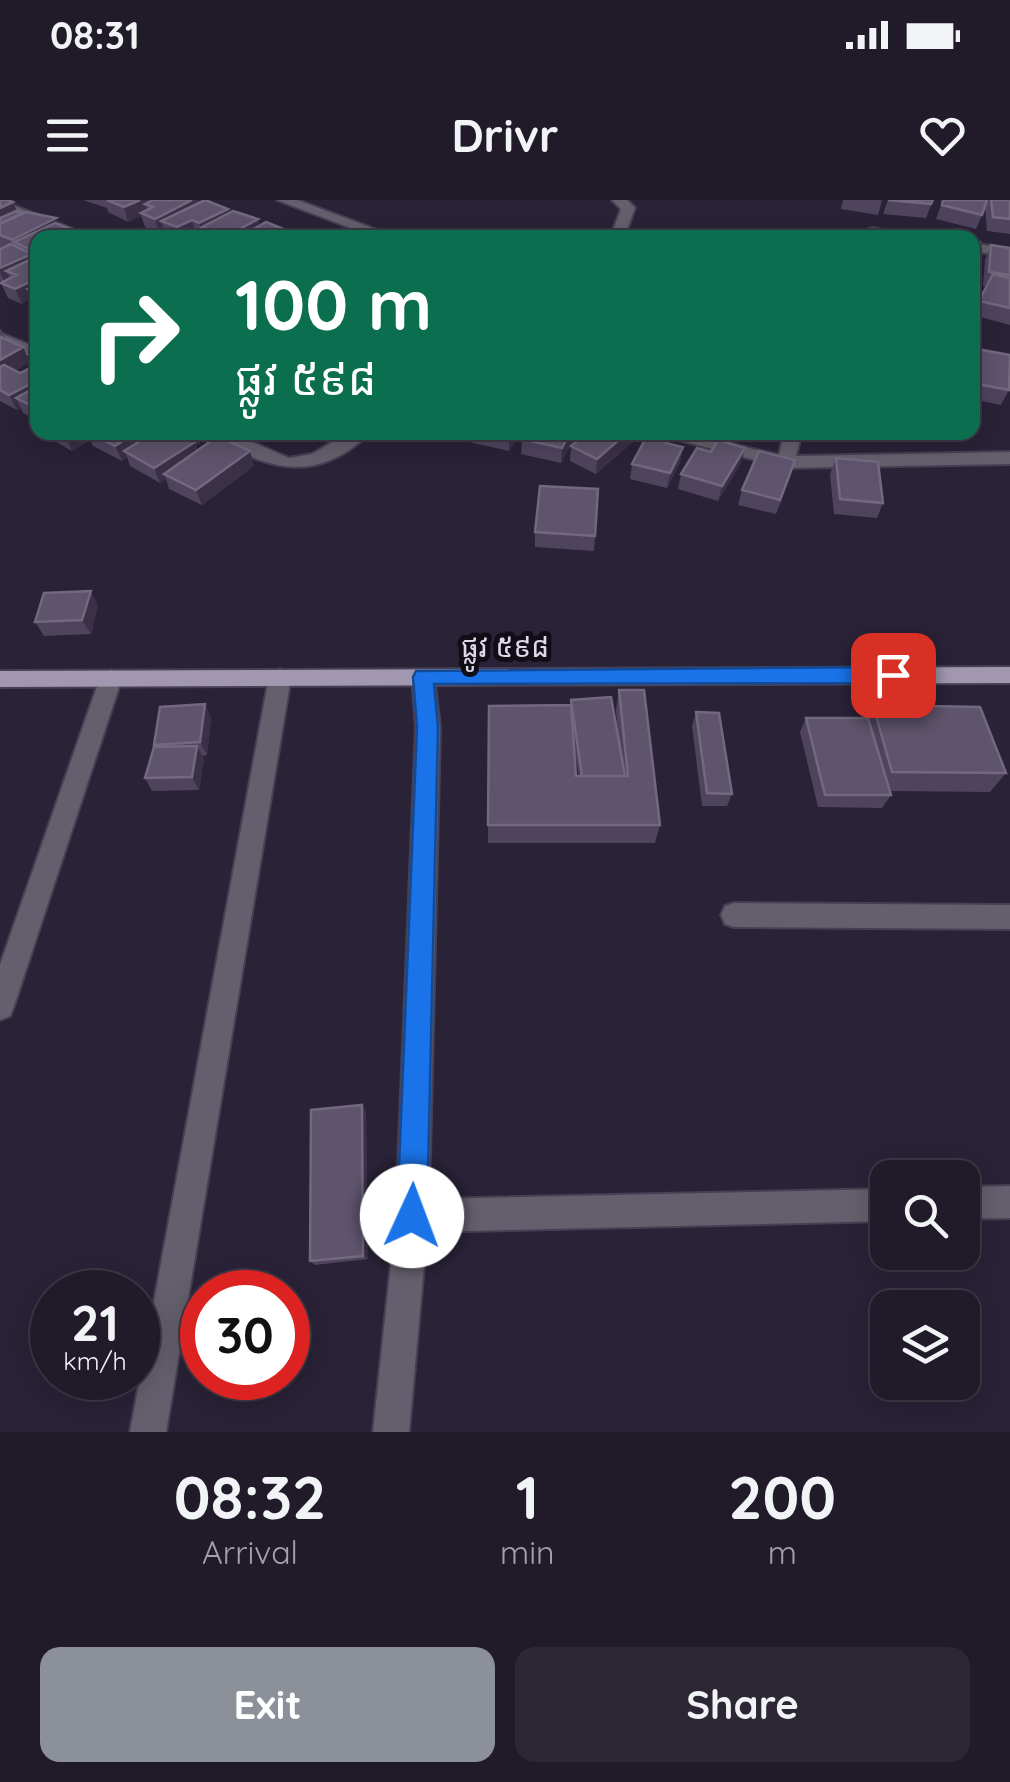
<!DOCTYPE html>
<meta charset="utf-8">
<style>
body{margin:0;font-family:Quicksand,"Noto Sans Khmer",sans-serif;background:#2d2735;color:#f1f3f6;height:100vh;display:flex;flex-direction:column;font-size:38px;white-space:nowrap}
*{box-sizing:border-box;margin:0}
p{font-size:32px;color:#a2a1a8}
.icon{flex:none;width:55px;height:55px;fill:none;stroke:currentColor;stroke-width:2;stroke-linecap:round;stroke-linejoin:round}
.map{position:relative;height:1232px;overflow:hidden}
.sheet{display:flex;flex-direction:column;background:#201a29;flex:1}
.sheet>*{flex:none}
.hud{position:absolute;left:30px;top:30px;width:950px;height:210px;border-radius:20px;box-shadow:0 5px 25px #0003,0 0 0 2px #3d3846;background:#0b6e4f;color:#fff;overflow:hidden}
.tools{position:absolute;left:870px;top:960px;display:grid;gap:20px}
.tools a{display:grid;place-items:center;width:110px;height:110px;border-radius:20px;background:#201a29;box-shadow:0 5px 25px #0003,0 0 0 2px #3d3846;font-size:50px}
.speed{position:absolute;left:30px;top:1070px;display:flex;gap:20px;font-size:50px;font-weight:700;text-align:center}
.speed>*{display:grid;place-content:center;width:130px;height:130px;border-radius:50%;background:#201a29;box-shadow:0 5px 25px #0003,0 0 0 2px #3d3846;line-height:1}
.speed small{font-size:25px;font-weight:400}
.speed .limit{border:15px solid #d22;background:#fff;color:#111}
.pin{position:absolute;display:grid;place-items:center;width:85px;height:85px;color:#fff;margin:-42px;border-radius:20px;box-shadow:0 5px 15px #0006}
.me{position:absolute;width:110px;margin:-55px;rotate:2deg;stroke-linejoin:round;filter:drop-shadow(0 0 8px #0008)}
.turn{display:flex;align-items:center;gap:35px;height:210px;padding:0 40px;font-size:45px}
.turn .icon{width:130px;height:130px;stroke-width:2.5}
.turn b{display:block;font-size:70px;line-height:85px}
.eta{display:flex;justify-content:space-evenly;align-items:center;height:170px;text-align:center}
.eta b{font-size:60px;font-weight:700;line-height:70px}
.action{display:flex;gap:20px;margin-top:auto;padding:20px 40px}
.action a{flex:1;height:115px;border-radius:20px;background:#8c9099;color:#fff;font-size:40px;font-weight:700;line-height:115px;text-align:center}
.action a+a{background:#2d2735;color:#f1f3f6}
.status{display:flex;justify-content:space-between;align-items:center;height:70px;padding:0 50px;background:#201a29;direction:ltr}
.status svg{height:28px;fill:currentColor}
header{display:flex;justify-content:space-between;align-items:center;height:130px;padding:0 40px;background:#201a29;font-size:45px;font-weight:700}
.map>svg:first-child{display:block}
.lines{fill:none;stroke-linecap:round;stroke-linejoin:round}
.minor-casing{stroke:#473f53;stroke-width:4}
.major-casing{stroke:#473f53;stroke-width:4}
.minor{fill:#645f6c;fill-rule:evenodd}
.major{fill:#a197b1;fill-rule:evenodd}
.wall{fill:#4f445e;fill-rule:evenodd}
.shaded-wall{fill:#3a3048}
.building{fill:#5e546d;stroke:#726980;stroke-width:2.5}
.route{fill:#1a73e8;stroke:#114b97;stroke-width:2.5}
.labels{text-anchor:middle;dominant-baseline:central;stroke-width:10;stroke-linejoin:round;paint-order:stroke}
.street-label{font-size:28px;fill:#ded9e7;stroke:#110d17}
</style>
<div class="status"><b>08:31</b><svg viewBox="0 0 49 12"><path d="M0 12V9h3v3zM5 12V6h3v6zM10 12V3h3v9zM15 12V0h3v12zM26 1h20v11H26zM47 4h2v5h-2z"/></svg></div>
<header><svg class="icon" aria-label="menu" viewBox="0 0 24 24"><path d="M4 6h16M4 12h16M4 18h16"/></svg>Drivr<svg class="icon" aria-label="heart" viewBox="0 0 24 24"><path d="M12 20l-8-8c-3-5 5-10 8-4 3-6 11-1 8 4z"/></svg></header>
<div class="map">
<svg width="1010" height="1232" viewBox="0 0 1010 1232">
<rect width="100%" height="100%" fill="#2a2237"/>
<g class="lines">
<defs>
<path id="minor" d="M 0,0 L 88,35 L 90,38 L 70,38 L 0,9 Z
M 277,0 L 297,0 L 399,38 L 377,38 Z
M 612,0 L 627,0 L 635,8 L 624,38 L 610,38 L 621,9 Z
M 873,28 L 916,38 L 843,38 Z
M 972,43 L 1010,49 L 1010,57 L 972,51 Z
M 0,133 L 38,148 L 38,159 L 0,144 Z
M 205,232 L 229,232 L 289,258 L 312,254 L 349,232 L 371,232 C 330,272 290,276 240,252 C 228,246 215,241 205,232 Z
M 647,232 L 682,232 L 779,255 L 784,232 L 802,232 L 796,256 L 1010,252 L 1010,264 L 786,268 Z
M 280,469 L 291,477 L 166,1232 L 130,1232 L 269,477 Z
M 423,469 L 434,477 L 440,527 L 429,999 L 888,989 L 888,1021 L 427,1032 L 409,1232 L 373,1232 L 396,1016 L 416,527 L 412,477 Z
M 111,470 L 122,478 L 14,806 L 10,816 L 0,820 L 0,765 L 100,478 Z
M 734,703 L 1010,705 L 1010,729 L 734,727 L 725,724 L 721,715 L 725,706 Z
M 1010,986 L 1010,1018 L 962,1019 L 962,987 Z"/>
<path id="major" d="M 1010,467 L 1010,483 L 0,487 L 0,471 Z"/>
</defs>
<use href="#minor" class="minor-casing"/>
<use href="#major" class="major-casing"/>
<use href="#minor" class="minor"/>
<use href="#major" class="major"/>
</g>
<path class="wall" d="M 0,0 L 13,2 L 17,11 L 38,38 L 38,105 L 35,104 L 32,98 L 22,104 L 8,98 L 1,83 L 3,82 L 0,81 Z
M 83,0 L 199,0 L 199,3 L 258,19 L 259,26 L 291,32 L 292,36 L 306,38 L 200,38 L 196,34 L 189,38 L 171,38 L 165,35 L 164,30 L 159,33 L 145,27 L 141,16 L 128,22 L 108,12 L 107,8 Z
M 843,0 L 882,0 L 878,15 L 841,9 Z
M 888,0 L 933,0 L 926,18 L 883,14 Z
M 943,0 L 982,15 L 976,29 L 936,19 Z
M 987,0 L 1010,0 L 1010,34 L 987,31 L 985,7 Z
M 991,45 L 1010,48 L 1010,125 L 973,115 L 987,87 L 983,86 L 985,60 Z
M 0,128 L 7,140 L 30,162 L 15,171 L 20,173 L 34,166 L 28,154 L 38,149 L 38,220 L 23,213 L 21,208 L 17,210 L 0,201 Z
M 972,148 L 1009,190 L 1001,205 L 972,199 Z
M 43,232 L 196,232 L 200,243 L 196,246 L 198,250 L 254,266 L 202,305 L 169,289 L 166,279 L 160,283 L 130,266 L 127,257 L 122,261 L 93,246 L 90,240 L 72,251 L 44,235 Z
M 469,232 L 521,232 L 509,251 L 469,242 Z
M 525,232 L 578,232 L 561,263 L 521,254 L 522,239 Z
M 588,232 L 635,232 L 634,241 L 596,274 L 570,261 L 571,246 Z
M 672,232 L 670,244 L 683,247 L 680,262 L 667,288 L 630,279 L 632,264 Z
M 917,232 L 945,232 L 943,237 Z
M 836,258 L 883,303 L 877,318 L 834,314 L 830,274 Z
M 741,263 L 718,301 L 678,289 L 681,274 Z
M 791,275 L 776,314 L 738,305 L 742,290 Z
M 535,332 L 595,336 L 594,351 L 535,347 Z
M 98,405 L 91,434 L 44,436 L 35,422 Z
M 619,490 L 660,625 L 655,643 L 488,643 L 488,625 L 570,505 L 571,500 L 619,545 L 616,510 ZM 573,541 L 579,576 L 576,576 Z
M 873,505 L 1006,573 L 990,592 L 890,591 L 891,595 L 882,608 L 818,607 L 800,532 L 806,518 L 866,518 Z
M 696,512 L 732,594 L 727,606 L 702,606 L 692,526 Z
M 211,518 L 207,555 L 202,556 L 204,559 L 199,590 L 152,591 L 145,578 L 155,547 L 154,545 Z
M 362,905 L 366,913 L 368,1059 L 315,1065 L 310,1061 Z"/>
<path class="shaded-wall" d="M 140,0 L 173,0 L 153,7 L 145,4 L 148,13 L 141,13 L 141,16 L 128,22 L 124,7 Z
M 192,0 L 199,0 L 202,11 L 161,21 L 164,30 L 159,33 L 155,19 Z
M 13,2 L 19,16 L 0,25 L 0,8 Z
M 228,9 L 232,23 L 210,30 L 202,27 L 205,37 L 203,37 L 199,23 Z
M 56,18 L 61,31 L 68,28 L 72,38 L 14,42 L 18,54 L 12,40 Z
M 258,19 L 261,34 L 254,38 L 224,38 Z
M 192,20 L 196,34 L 189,38 L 180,38 L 177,27 Z
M 32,54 L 38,69 L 6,71 L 11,81 L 5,84 L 0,72 L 0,68 Z
M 38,78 L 38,94 L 28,89 L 32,98 L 22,104 L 15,89 Z
M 23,147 L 30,162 L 0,179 L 0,160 Z
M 38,180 L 38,199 L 16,198 L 21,208 L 17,210 L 9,195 Z
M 70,232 L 87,232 L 90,240 L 72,251 L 65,236 Z
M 136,232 L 165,232 L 124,251 L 127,257 L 122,261 L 115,246 Z
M 188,232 L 196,232 L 200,243 L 196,246 L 200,257 L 164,274 L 166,279 L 160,283 L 154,268 L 183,236 Z
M 280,232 L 294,232 L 281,239 Z
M 512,232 L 521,232 L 509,251 L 509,236 Z
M 570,232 L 578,232 L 561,263 L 562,248 Z
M 628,232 L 635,232 L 634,241 L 596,274 L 597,259 Z
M 683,247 L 680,262 L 667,288 L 670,273 Z
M 745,248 L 741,263 L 718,301 L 722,286 Z
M 250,251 L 254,266 L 202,305 L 196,290 Z
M 91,391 L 98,405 L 91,434 L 82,420 Z
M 205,504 L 211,518 L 207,555 L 200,542 Z
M 197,546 L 204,559 L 199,590 L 192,577 Z
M 362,905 L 366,913 L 368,1059 L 363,1056 Z"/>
<path class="building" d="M 0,0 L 8,0 L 13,2 L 0,8 Z
M 107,0 L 140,0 L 124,7 Z
M 153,0 L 192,0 L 155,19 L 141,13 L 153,7 L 145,4 Z
M 205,0 L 228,9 L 199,23 L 192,20 L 177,27 L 161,21 Z
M 888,0 L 933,0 L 931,4 Z
M 943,0 L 987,0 L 982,15 L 942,5 Z
M 991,0 L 1010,0 L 1010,19 L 993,17 Z
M 16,11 L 22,13 L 0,24 L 0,18 Z
M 233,11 L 258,19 L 224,38 L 205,38 L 199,35 L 210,30 L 202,27 Z
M 26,12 L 56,18 L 12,40 L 0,35 L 0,24 Z
M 266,22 L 291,32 L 281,38 L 238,38 Z
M 55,23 L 68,28 L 61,31 L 70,35 L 65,38 L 38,38 L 38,51 L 35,52 L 14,42 Z
M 885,30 L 926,35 L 926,38 L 884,38 Z
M 296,34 L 306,38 L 289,38 Z
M 972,41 L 980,42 L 975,69 L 972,69 Z
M 11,44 L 32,54 L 0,68 L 0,49 Z
M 991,45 L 1010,48 L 1010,75 L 989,72 Z
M 38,56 L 38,78 L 15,89 L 1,83 L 16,75 L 6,71 Z
M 993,74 L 1010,78 L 1010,108 L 979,101 Z
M 38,85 L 38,94 L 28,89 Z
M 0,137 L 1,137 L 23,147 L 0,160 Z
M 972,148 L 1010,155 L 1009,190 L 972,183 Z
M 38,149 L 38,159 L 28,154 Z
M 38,164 L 38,180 L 9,195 L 0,190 L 0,167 L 4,165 L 20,173 Z
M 38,186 L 38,209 L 16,198 Z
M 89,232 L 136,232 L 115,246 Z
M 155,232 L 188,232 L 183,236 L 195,242 L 154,268 L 124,251 Z
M 493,232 L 512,232 L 509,236 Z
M 525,232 L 570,232 L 562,248 L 522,239 Z
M 588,232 L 628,232 L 597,259 L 571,246 Z
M 649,232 L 671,232 L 666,243 L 683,247 L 670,273 L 632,264 Z
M 218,236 L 250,251 L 196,290 L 164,274 Z
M 718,240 L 745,248 L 722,286 L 681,274 L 697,248 L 711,252 Z
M 759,251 L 795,260 L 780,300 L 742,290 Z
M 836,258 L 878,262 L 883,303 L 840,299 Z
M 540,286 L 598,289 L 595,336 L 535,332 Z
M 91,391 L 82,420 L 35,422 L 44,393 Z
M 619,490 L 644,490 L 660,625 L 488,625 L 489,506 L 571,505 L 576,576 L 628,576 Z
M 611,497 L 625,576 L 582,576 L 571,500 Z
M 205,504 L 200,542 L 154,545 L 160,507 Z
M 873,505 L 980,507 L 1006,573 L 892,572 Z
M 696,512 L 719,513 L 732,594 L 707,593 Z
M 806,518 L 868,518 L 891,595 L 825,595 Z
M 197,546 L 192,577 L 145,578 L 154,547 Z
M 362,905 L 363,1056 L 310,1061 L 311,910 Z"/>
<path class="route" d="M 893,467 L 903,475 L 893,483 L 434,484 L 438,527 L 427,1016 L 422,1027 L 412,1031 L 402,1027 L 397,1016 L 417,527 L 413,477 L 416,471 Z"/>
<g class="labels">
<g class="street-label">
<text x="505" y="446">ផ្លូវ ៥៩៨</text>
</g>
</g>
</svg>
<div class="tools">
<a><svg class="icon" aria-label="search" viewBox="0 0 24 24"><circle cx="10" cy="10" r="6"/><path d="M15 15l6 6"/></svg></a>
<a><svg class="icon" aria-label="layers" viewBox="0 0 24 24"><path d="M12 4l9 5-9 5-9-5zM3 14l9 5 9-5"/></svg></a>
</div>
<div class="speed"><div>21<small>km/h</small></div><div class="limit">30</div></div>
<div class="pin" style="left:893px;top:475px;background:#d93025"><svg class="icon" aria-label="arrive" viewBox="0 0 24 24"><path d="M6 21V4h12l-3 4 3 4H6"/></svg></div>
<svg class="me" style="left:412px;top:1016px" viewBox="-20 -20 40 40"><circle r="19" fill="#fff"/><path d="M0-13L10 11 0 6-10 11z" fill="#1a73e8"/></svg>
<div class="hud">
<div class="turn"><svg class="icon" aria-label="right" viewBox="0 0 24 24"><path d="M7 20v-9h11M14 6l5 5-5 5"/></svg><div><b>100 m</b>ផ្លូវ ៥៩៨</div></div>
</div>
</div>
<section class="sheet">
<div class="eta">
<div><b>08:32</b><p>Arrival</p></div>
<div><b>1</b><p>min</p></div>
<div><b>200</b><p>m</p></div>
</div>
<div class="action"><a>Exit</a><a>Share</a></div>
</section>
